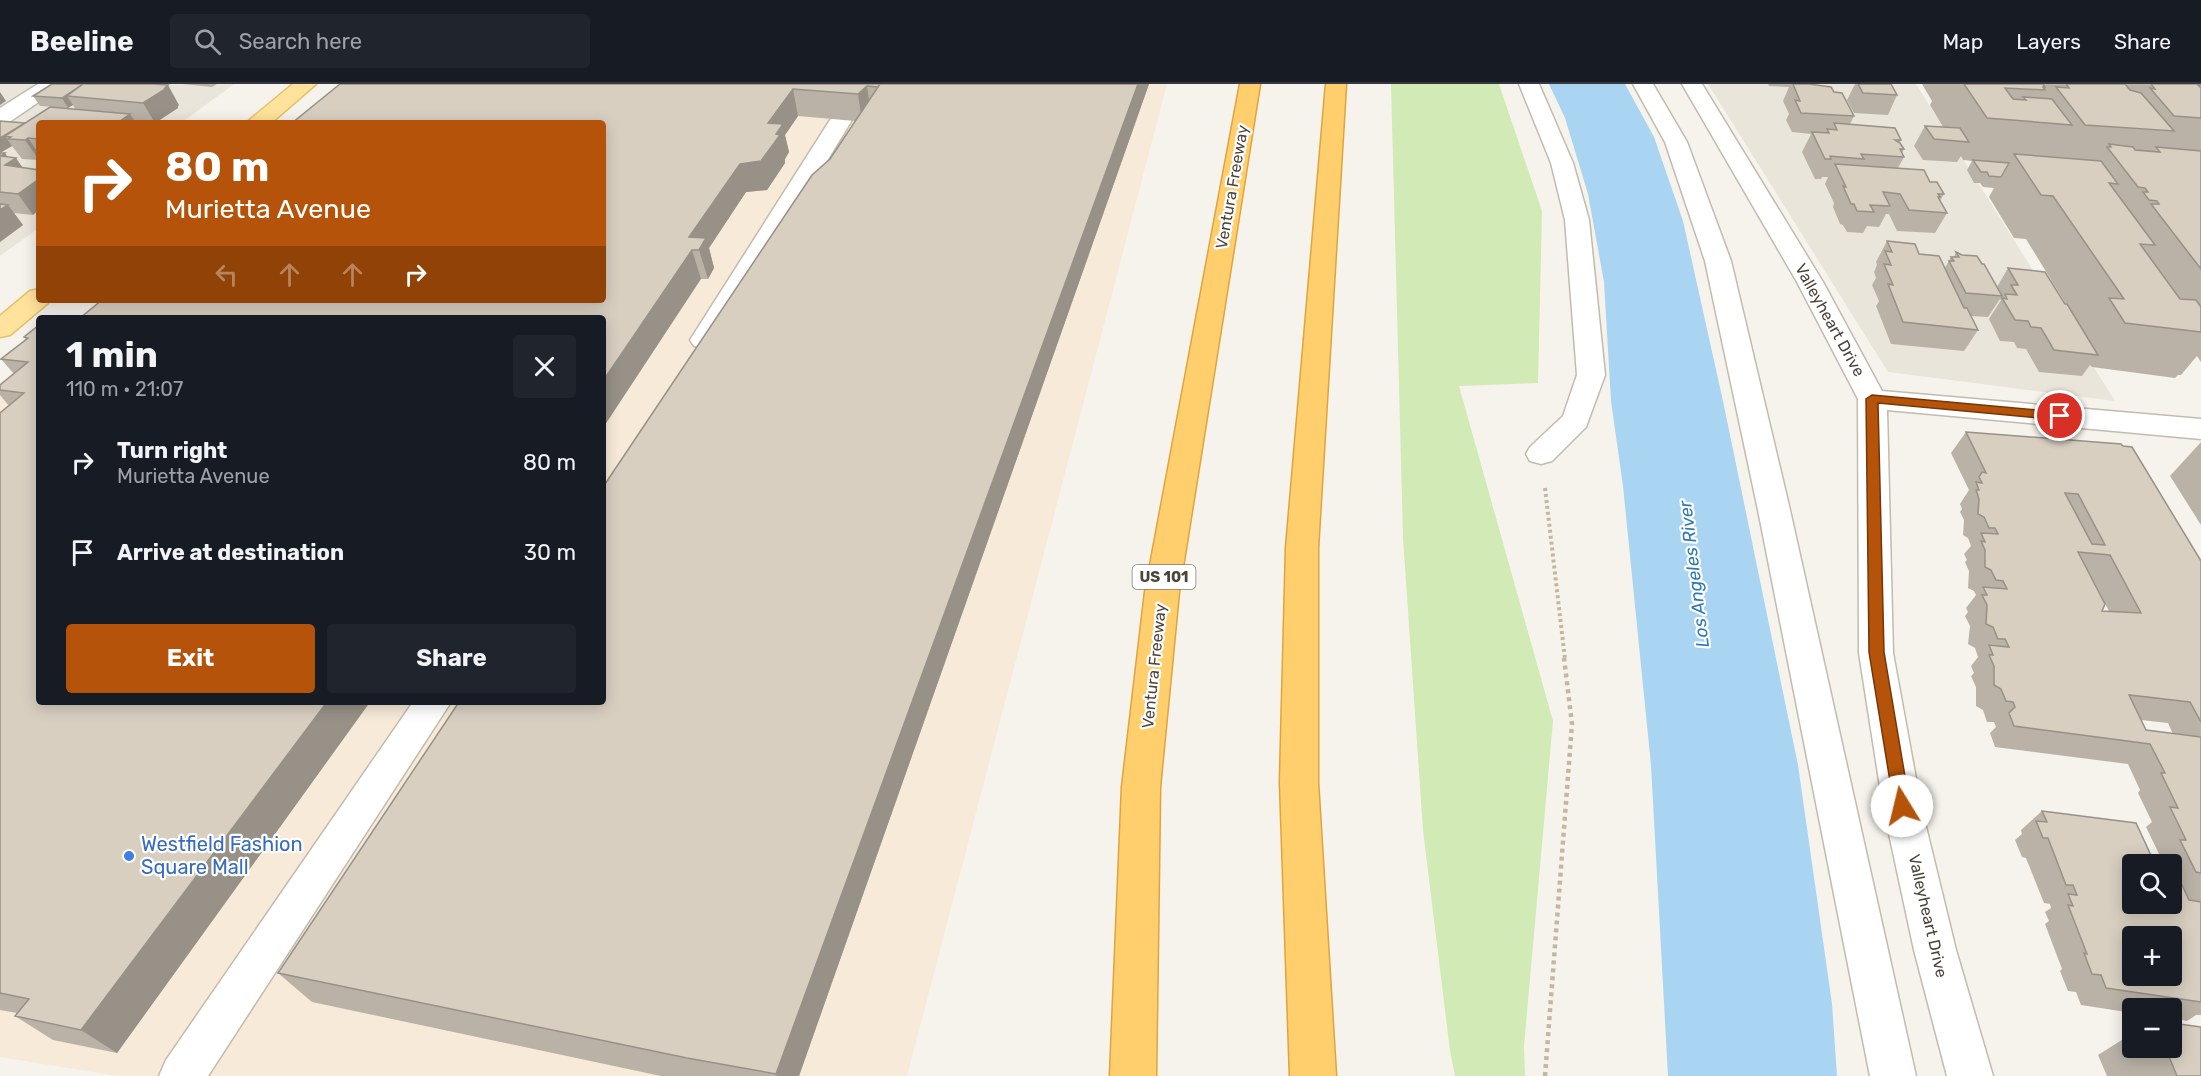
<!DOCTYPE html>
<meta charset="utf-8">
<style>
body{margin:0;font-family:Rubik,sans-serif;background:#20242c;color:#f1f3f6;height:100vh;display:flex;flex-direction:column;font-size:22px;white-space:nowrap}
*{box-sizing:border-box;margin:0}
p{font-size:20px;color:#9ea1a6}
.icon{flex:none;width:33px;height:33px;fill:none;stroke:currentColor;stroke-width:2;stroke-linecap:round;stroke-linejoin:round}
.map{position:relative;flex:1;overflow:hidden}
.drawer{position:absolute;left:36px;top:231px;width:570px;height:390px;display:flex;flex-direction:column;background:#171b24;border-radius:6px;box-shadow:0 3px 15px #0003}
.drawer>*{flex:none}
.top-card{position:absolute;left:36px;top:36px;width:570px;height:183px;border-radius:6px;box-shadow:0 3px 15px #0003;background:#b45309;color:#fff;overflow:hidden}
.controls{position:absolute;left:2122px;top:770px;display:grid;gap:12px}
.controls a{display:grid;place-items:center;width:60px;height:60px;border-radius:6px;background:#171b24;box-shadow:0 3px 15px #0003;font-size:30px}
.pin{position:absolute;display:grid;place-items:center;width:51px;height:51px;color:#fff;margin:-26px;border:3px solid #fff;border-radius:50%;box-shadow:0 2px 6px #0007}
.me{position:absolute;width:66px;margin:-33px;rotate:351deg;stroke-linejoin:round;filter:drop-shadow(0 0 4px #0008)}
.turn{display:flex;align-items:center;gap:21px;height:126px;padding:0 30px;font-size:27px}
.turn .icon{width:78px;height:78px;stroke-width:2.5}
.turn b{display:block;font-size:42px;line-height:51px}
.lanes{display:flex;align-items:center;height:57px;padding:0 30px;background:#0003;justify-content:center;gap:30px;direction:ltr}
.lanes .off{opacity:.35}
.round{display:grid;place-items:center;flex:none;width:63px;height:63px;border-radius:6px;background:#20242c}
.head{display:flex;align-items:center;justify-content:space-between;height:102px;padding:0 30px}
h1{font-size:36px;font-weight:700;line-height:45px}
.button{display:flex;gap:12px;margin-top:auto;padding:12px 30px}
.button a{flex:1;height:69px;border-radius:6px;background:#b45309;color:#fff;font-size:24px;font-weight:700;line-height:69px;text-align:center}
.button a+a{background:#20242c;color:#f1f3f6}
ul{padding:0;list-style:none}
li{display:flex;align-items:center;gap:18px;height:90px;padding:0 30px}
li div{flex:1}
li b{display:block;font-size:22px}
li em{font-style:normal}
header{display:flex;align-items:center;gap:36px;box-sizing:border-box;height:84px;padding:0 30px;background:#171b24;border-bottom:2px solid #363941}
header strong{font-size:28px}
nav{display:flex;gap:33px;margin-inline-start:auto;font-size:21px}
.search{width:420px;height:54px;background:#20242c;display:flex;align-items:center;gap:15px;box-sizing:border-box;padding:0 21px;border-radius:6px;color:#9ea1a6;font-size:22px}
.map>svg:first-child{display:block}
.residential{fill:#eae5da}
.commercial{fill:#f7ead8}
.green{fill:#d2eab5}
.water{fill:#a9d4f2}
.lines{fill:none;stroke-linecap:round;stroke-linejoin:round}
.minor-casing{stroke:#c2bbae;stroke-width:3}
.major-casing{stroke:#e6c16a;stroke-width:3}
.highway-casing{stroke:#e0a43c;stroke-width:3}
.path-far1{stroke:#c4b79f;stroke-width:4;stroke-dasharray:3 3;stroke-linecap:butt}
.path{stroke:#c4b79f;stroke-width:4.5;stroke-dasharray:4 4;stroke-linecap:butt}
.minor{fill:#fff;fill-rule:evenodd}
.major{fill:#ffe39c;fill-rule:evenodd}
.highway{fill:#ffcf6e;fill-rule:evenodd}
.wall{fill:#bab2a6;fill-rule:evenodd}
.shaded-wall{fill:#979187}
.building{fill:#d8cfc1;stroke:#979187;stroke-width:1.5;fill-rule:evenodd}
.route{fill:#b45309;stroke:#753606;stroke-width:1.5}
.shop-dot{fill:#3f7fe0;stroke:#fff;stroke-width:2}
.labels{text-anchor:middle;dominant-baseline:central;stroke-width:4.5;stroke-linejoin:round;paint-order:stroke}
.shield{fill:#fff;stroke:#817c74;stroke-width:1.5}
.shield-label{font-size:15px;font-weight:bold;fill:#4b4439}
.street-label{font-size:16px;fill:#4b4439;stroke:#fff}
.water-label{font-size:18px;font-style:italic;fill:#2e7ab2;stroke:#fff}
.near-shop-label{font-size:20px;fill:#366cbe;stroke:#fff;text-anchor:start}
</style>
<header>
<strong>Beeline</strong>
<div class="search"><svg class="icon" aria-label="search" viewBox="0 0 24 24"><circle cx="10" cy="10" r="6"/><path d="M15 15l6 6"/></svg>Search here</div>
<nav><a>Map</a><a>Layers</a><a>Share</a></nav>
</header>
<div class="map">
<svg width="2201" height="992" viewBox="0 0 2201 992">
<rect width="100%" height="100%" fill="#f6f3ec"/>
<path class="residential" d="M 0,0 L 234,0 L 181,39 L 39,39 L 39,144 L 0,172 Z
M 1708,0 L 1916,0 L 2115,317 L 1888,288 Z"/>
<path class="commercial" d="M 358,0 L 1167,0 L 907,992 L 118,992 L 0,973 L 0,300 L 39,267 L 39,618 L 603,618 L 603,234 L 79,234 L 100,216 L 603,216 L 603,39 Z"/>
<path class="green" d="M 1391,0 L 1499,0 L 1542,127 L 1538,299 L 1459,302 L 1553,637 L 1524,962 L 1525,992 L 1455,992 L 1450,967 L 1423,746 L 1403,454 Z"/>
<path class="water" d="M 1549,0 L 1625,0 L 1654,53 L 1683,137 L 1723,317 L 1798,681 L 1832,920 L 1837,992 L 1668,992 L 1651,681 L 1623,402 L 1611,317 L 1604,198 L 1588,110 L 1565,34 Z"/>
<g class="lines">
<defs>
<path id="minor" d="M 38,0 L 62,0 L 59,4 L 8,39 L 0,41 L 0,24 Z
M 1519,0 L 1539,0 L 1573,79 L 1589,136 L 1605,291 L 1586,343 L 1552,377 L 1541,380 L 1530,377 L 1526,370 L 1530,363 L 1563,332 L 1577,291 L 1565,136 L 1551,79 Z
M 1633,0 L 1653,0 L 1687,58 L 1731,177 L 1790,426 L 1916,992 L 1870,992 L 1758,426 L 1705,177 L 1665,58 Z
M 1682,0 L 1702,0 L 1823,198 L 1882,307 L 2201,335 L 2201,355 L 1887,326 L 1893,569 L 1921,722 L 1956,866 L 1993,992 L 1947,992 L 1914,866 L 1883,722 L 1859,569 L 1858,315 L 1797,198 Z
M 841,29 L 849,31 L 852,36 L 718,256 L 714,262 L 704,264 L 694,262 L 690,256 L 830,36 L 833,31 Z
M 413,618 L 451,618 L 208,992 L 159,992 L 166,976 Z"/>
<path id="major" d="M 293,0 L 316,0 L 271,39 L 246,39 Z
M 39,205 L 39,216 L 50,216 L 48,219 L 10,251 L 0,253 L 0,232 L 30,207 Z"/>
<path id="highway" d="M 1240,0 L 1260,0 L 1179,508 L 1160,703 L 1156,992 L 1110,992 L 1122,703 L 1145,508 Z
M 1326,0 L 1346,0 L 1318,464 L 1318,698 L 1336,992 L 1290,992 L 1280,698 L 1286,464 Z"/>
</defs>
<use href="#minor" class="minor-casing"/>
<use href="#major" class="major-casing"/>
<use href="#highway" class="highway-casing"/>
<path class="path-far1" d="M 1545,404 L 1565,575"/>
<path class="path" d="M 1545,992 L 1572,640 L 1564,574"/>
<use href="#minor" class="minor"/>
<use href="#major" class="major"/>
<use href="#highway" class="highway"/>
</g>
<path class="wall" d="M 182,0 L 217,0 L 212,3 Z
M 340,0 L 1149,0 L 799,992 L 661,992 L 312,918 L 278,889 L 855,37 L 798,32 L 785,51 L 789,68 L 785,75 L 785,79 L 767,106 L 746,108 L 709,164 L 714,184 L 708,195 L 701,195 L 603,216 Z
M 1768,0 L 1809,0 L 1834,8 L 1854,32 L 1850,40 L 1901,56 L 1900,58 L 1904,65 L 1902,69 L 1904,73 L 1898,84 L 1930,98 L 1944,110 L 1940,117 L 1947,129 L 1935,149 L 1897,147 L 1889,130 L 1886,130 L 1879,143 L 1867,142 L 1863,149 L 1847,148 L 1843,141 L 1840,140 L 1833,123 L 1834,119 L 1825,100 L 1828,93 L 1822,93 L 1821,95 L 1815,95 L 1802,68 L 1811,50 L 1792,48 L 1786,36 L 1789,30 L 1783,17 L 1789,3 L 1769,2 Z
M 1855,0 L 1891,0 L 1897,11 L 1888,31 L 1854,29 L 1847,16 Z
M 1922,0 L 2201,0 L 2201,278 L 2197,272 L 2181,291 L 2178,291 L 2175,294 L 2092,283 L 2090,281 L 2082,292 L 2039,288 L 2026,265 L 2017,264 L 2014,258 L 2000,257 L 1989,235 L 2001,216 L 2000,215 L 1988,233 L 1970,232 L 1978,246 L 1964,267 L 1891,260 L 1876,222 L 1879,217 L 1872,201 L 1876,194 L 1874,188 L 1877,181 L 1876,178 L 1887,157 L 1919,170 L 1945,184 L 1951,173 L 1954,173 L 1956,168 L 1997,203 L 2008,184 L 2065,220 L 2066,220 L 2026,155 L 2014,154 L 1989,113 L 1994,104 L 1983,103 L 1980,99 L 1974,99 L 1967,86 L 1972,77 L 1963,76 L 1961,72 L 1957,78 L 1923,76 L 1914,62 L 1925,42 L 1943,43 L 1930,21 L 1932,17 Z
M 158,1 L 179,21 L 178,22 L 178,24 L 155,39 L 135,37 L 136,39 L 39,39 L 39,76 L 22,75 L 12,62 L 0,69 L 5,69 L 7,73 L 33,131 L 14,129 L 23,141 L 0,158 L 0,37 L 25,39 L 75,25 L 73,21 L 68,24 L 40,22 L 33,12 Z
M 39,241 L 39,618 L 370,618 L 117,969 L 53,956 L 15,932 L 17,929 L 0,926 L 0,329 L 9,322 L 0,311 L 0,301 L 14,290 L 1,275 L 26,255 L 24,253 Z
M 1966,348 L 2201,477 L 2201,931 L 2196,931 L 2187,937 L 2172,934 L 2172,924 L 2133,924 L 2133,929 L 2081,921 L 2076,908 L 2068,907 L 2060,887 L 2062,885 L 2045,840 L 2049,837 L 2045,828 L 2051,824 L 2050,820 L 2044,819 L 2026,774 L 2022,773 L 2015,756 L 2022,750 L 2021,746 L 2042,727 L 2172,819 L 2172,780 L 2158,780 L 2156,775 L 2160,772 L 2146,743 L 2152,738 L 2138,709 L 2140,706 L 2128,680 L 1995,663 L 1990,649 L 1996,643 L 1994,638 L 1987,638 L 1983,626 L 1976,622 L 1976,603 L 1971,592 L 1974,589 L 1971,582 L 1978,573 L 1975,564 L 1968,560 L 1970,542 L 1965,532 L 1968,528 L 1966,524 L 1976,511 L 1974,507 L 1968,504 L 1969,487 L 1965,478 L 1967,476 L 1964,470 L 1971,462 L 1968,454 L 1963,451 L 1964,436 L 1960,428 L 1962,425 L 1960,420 L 1969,406 L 1951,369 ZM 2091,493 L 2109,527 L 2102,527 ZM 2141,636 L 2168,639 L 2173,650 L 2146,646 Z
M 2201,358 L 2201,441 L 2170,392 Z
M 2133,949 L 2133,963 L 2172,963 L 2201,992 L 2107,992 L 2098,971 Z"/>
<path class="shaded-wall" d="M 83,0 L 67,12 L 73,21 L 68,24 L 62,14 Z
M 137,0 L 158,0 L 162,7 L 168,1 L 179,21 L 178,22 L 178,24 L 155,39 L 143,19 Z
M 1138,0 L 1149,0 L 799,992 L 777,992 L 776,990 Z
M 867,2 L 871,30 L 862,38 L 858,10 Z
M 793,5 L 798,32 L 785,51 L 789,68 L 785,75 L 785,79 L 767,106 L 746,108 L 709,164 L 714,184 L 708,195 L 699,166 L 689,153 Z
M 0,8 L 6,17 L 0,21 Z
M 130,30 L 136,39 L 117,39 Z
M 25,39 L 5,52 L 12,62 L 0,69 L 0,54 Z
M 28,54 L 39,70 L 39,76 L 25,56 Z
M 5,69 L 10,77 L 16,74 L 30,94 L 5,81 L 1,72 Z
M 39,95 L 39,126 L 33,131 L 18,110 Z
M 8,121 L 23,141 L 0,158 L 0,126 Z
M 692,166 L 701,195 L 603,344 L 603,297 Z
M 327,618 L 370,618 L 117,969 L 81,946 Z"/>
<path class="building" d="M 52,0 L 83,0 L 62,14 L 33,12 Z
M 83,0 L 153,0 L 168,1 L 165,4 L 167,4 L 143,19 L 67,12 Z
M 340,0 L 880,0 L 878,3 L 867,2 L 858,10 L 793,5 L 768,39 L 783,40 L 776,50 L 780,51 L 761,77 L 740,80 L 689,153 L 706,154 L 699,166 L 692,166 L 603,297 L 603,234 L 80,234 L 102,216 L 603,216 L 603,39 L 292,39 Z
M 880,0 L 1138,0 L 776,990 L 687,974 L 278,889 L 459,618 L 603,618 L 603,403 L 812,91 L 830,75 Z
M 1793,0 L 1809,0 L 1831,3 L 1834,8 L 1842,9 L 1854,32 L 1801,29 L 1795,16 L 1800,17 Z
M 1858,0 L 1891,0 L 1897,11 L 1863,9 Z
M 1964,0 L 2043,0 L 2045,3 L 2043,3 L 2045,6 L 2005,4 L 2013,15 L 2026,16 L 2023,13 L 2052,15 L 2072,41 L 1987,34 Z
M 2066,0 L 2125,0 L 2130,6 L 2141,9 L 2174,47 L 2085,41 L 2056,3 L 2069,4 Z
M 2151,0 L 2201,0 L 2201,1 L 2198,1 L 2201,4 L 2201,34 L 2174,32 L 2150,4 L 2155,5 Z
M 50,23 L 130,30 L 117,39 L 39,39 L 39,55 L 28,54 L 25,56 L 8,55 L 11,53 L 5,52 Z
M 0,37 L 25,39 L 0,54 Z
M 1834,39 L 1895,44 L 1901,56 L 1895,56 L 1900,59 L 1904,65 L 1900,65 L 1904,73 L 1861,70 L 1864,75 L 1830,72 L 1831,75 L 1825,75 L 1812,48 L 1829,49 L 1827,45 L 1837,46 Z
M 1925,42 L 1960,44 L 1969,58 L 1934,55 Z
M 2109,60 L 2133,63 L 2135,66 L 2160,68 L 2156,63 L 2201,67 L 2201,185 L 2151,120 L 2159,120 L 2157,117 L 2149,116 L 2143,108 L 2148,108 L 2145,104 L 2138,103 L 2107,63 L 2111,63 Z
M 0,69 L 5,69 L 1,72 L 16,74 L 5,81 L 39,86 L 39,95 L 18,110 L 0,108 Z
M 2014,70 L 2101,77 L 2118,100 L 2109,99 L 2155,161 L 2140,160 L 2180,215 L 2196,216 L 2201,223 L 2201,248 L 2125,239 L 2109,214 L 2124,215 L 2053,112 L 2041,111 Z
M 1973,76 L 2009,79 L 2001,93 L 1989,92 L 1987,88 L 1981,88 Z
M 1835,80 L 1924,86 L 1930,98 L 1937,98 L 1944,110 L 1938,110 L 1940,113 L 1938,113 L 1947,129 L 1909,126 L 1900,110 L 1883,108 L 1890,122 L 1870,121 L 1874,128 L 1857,127 L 1854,120 L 1851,120 L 1843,102 L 1846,103 Z
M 0,120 L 8,121 L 0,126 Z
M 1887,157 L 1915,160 L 1919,170 L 1939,172 L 1964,224 L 1967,224 L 1978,246 L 1903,238 L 1888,200 L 1893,201 L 1884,180 L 1891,181 L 1885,167 L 1892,168 Z
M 1956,168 L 1962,171 L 1977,172 L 1982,180 L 1984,180 L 2002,212 L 1966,209 L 1949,177 L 1954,177 L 1951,173 L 1959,173 Z
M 2008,184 L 2045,188 L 2065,220 L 2067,220 L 2098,271 L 2054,266 L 2041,244 L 2031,243 L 2028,237 L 2015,236 L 2002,214 L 2007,215 L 2005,210 L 2017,211 L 2011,201 L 2018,201 Z
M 39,241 L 39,618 L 327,618 L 81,946 L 15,932 L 29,915 L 0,909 L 0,329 L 24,309 L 0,306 L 0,301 L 28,278 L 1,275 L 28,254 L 24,253 Z
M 1966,348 L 2121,360 L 2123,362 L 2132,363 L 2201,477 L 2201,638 L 2190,618 L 2129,611 L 2146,646 L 2201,653 L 2201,789 L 2196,788 L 2180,756 L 2186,756 L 2170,723 L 2178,724 L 2161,689 L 2165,689 L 2150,660 L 2014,642 L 2009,629 L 2015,623 L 2013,618 L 2006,617 L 2001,605 L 1994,601 L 1994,582 L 1989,571 L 1993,571 L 1989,561 L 2009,563 L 2005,555 L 1998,555 L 1993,543 L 1986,540 L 1987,521 L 1982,511 L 1987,511 L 1983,503 L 2007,505 L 2003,497 L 1996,496 L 1991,486 L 1985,483 L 1985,466 L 1981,457 L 1985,458 L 1981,449 L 1998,450 L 1995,444 L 1989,444 L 1984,433 L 1978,430 L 1979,415 L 1976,406 L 1979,406 L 1976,398 L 1982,399 L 1979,393 L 1982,388 L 1986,389 ZM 2065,409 L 2078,410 L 2105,461 L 2092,460 ZM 2078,468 L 2110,471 L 2141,529 L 2102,527 L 2105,520 Z
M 2042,727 L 2136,739 L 2155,780 L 2133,780 L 2133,819 L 2172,819 L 2172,798 L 2181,799 L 2189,816 L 2201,818 L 2201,918 L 2106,904 L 2101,891 L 2092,890 L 2084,869 L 2087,870 L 2068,821 L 2073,822 L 2068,810 L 2077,811 L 2073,801 L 2066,801 L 2048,754 L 2043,754 L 2036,737 L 2047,738 ZM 2133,852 L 2172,852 L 2172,891 L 2133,891 Z
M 2172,939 L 2201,943 L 2201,992 L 2177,992 L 2165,963 L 2172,963 Z"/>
<path class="route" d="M 1872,311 L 2060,328 L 2066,332 L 2060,336 L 1878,319 L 1884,568 L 1910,722 L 1908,727 L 1902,729 L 1897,727 L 1894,722 L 1869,568 L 1866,315 Z"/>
<circle class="shop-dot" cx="129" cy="772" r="6"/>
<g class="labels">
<rect class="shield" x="1132.5" y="481" width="63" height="24" rx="4.5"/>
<g class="shield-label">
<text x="1164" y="493">US 101</text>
</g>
<g class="street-label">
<text transform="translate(1232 103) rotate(-80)">Ventura Freeway</text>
<text transform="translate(1830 236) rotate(61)">Valleyheart Drive</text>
<text transform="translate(1154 582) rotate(-84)">Ventura Freeway</text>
<text transform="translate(1928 832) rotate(77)">Valleyheart Drive</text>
</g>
<g class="water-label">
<text transform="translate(1694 490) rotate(-97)">Los Angeles River</text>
</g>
<g class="near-shop-label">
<text x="141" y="760">Westfield Fashion<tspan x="141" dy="23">Square Mall</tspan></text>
</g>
</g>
</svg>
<div class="controls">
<a><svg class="icon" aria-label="search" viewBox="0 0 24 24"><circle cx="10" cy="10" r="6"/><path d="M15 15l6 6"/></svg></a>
<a>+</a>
<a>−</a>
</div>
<div class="pin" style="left:2060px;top:332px;background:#d93025"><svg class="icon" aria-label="arrive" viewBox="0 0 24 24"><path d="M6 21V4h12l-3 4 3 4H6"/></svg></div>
<svg class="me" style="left:1902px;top:722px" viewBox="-20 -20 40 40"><circle r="19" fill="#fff"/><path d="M0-13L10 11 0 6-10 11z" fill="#b45309"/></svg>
<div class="top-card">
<div class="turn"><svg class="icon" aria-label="right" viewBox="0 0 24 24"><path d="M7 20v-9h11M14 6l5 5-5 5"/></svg><div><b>80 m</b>Murietta Avenue</div></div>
<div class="lanes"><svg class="icon off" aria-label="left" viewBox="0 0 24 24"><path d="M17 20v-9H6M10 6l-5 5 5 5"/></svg><svg class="icon off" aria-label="ahead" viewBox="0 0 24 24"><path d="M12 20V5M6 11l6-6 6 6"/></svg><svg class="icon off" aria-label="ahead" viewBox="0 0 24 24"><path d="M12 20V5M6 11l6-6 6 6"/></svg><svg class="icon" aria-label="right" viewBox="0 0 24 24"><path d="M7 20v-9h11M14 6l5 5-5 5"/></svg></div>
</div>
<section class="drawer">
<div class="head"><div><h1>1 min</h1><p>110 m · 21:07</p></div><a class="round"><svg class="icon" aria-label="close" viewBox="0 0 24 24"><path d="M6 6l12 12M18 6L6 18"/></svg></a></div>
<ul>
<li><svg class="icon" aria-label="right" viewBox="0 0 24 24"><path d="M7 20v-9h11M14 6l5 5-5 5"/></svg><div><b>Turn right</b><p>Murietta Avenue</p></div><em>80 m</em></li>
<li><svg class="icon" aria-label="arrive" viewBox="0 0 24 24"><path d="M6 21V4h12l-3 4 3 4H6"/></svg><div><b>Arrive at destination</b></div><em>30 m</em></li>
</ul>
<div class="button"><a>Exit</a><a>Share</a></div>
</section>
</div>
